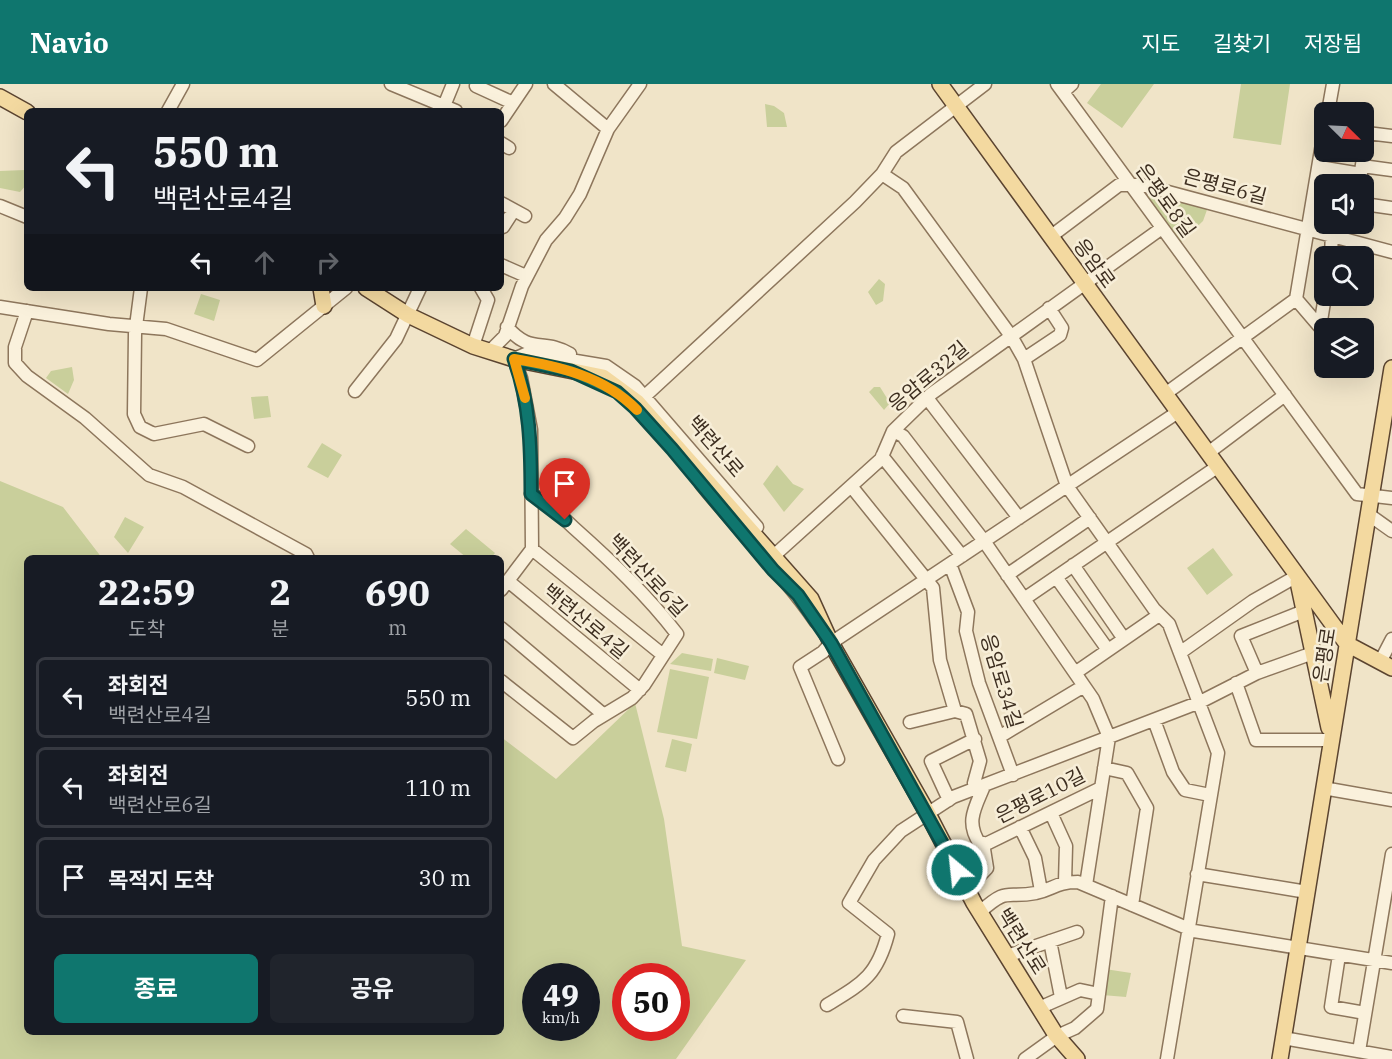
<!DOCTYPE html>
<html lang="ko">
<meta charset="utf-8">
<style>
body{margin:0;font-family:"IBM Plex Serif","Noto Sans KR",serif;background:#20242c;color:#f1f3f6;height:100vh;display:flex;flex-direction:column;font-size:22px;white-space:nowrap}
*{box-sizing:border-box;margin:0}
p{font-size:20px;color:#9ea1a6}
.icon{flex:none;width:33px;height:33px;fill:none;stroke:currentColor;stroke-width:2;stroke-linecap:round;stroke-linejoin:round}
.map{position:relative;flex:1;overflow:hidden}
.drawer{position:absolute;left:24px;top:471px;width:480px;height:480px;display:flex;flex-direction:column;background:#171b24;border-radius:9px;box-shadow:0 6px 24px #0002}
.drawer>*{flex:none}
.top-card{position:absolute;left:24px;top:24px;width:480px;height:183px;border-radius:9px;box-shadow:0 6px 24px #0002;background:#171b24;color:#f1f3f6;overflow:hidden}
.needle{width:39px;rotate:114deg}
.fabs{position:absolute;left:1314px;top:18px;display:grid;gap:12px}
.fabs a{display:grid;place-items:center;width:60px;height:60px;border-radius:9px;background:#171b24;box-shadow:0 6px 24px #0002;font-size:30px}
.speed{position:absolute;left:522px;top:879px;display:flex;gap:12px;font-size:30px;font-weight:700;text-align:center}
.speed>*{display:grid;place-content:center;width:78px;height:78px;border-radius:50%;background:#171b24;box-shadow:0 6px 24px #0002;line-height:1}
.speed small{font-size:15px;font-weight:400}
.speed .limit{border:9px solid #d22;background:#fff;color:#111}
.pin{position:absolute;display:grid;place-items:center;width:51px;height:51px;color:#fff;margin:-62px -26px;border-radius:50% 50% 50% 0;rotate:-45deg;box-shadow:0 0 6px #0007}
.pin .icon{rotate:45deg}
.me{position:absolute;width:66px;margin:-33px;rotate:332deg;stroke-linejoin:round;filter:drop-shadow(0 0 4px #0008)}
.turn{display:flex;align-items:center;gap:21px;height:126px;padding:0 30px;font-size:27px}
.turn .icon{width:78px;height:78px;stroke-width:2.5}
.turn b{display:block;font-size:42px;line-height:51px}
.lanes{display:flex;align-items:center;height:57px;padding:0 30px;background:#0003;justify-content:center;gap:30px;direction:ltr}
.lanes .off{opacity:.35}
.eta{display:flex;justify-content:space-evenly;align-items:center;height:102px;text-align:center}
.eta b{font-size:36px;font-weight:700;line-height:42px}
.button{display:flex;gap:12px;margin-top:auto;padding:12px 30px}
.button a{flex:1;height:69px;border-radius:9px;background:#0f766e;color:#fff;font-size:24px;font-weight:700;line-height:69px;text-align:center}
.button a+a{background:#20242c;color:#f1f3f6}
ul{padding:0;list-style:none}
li{display:flex;align-items:center;gap:18px;height:81px;margin:0 12px 9px;padding:0 18px;border:3px solid #363941;border-radius:9px}
li div{flex:1}
li b{display:block;font-size:22px}
li em{font-style:normal}
header{display:flex;align-items:center;gap:36px;box-sizing:border-box;height:84px;padding:0 30px;background:#0f766e;color:#fff}
header strong{font-size:28px}
nav{display:flex;gap:33px;margin-inline-start:auto;font-size:21px}
.map>svg:first-child{display:block}
.green{fill:#c9cf9b;fill-rule:evenodd}
.lines{fill:none;stroke-linecap:round;stroke-linejoin:round}
.minor-casing{stroke:#8d765c;stroke-width:15}
.major-casing{stroke:#5b4430;stroke-width:18}
.minor{stroke:#faf1dc;stroke-width:12}
.major{stroke:#f3d9a0;stroke-width:15}
.route-casing{stroke:#0a4d48;stroke-width:15}
.route{stroke:#0f766e;stroke-width:10}
.slow{stroke:#f59e0b;stroke-width:10}
.labels{text-anchor:middle;dominant-baseline:central;stroke-width:5;stroke-linejoin:round;paint-order:stroke}
.street-label{font-size:20px;fill:#3d2e20;stroke:#f7eed8}
</style>
<header>
<strong>Navio</strong>
<nav><a>지도</a><a>길찾기</a><a>저장됨</a></nav>
</header>
<div class="map">
<svg width="1392" height="975" viewBox="0 0 1392 975">
<rect width="100%" height="100%" fill="#f0e4c8"/>
<path class="green" d="M 1101,0 L 1154,0 L 1122,44 L 1087,19 Z
M 1241,0 L 1290,0 L 1281,61 L 1233,54 Z
M 765,20 L 774,22 L 784,29 L 787,43 L 767,43 Z
M 25,86 L 27,100 L 20,108 L 0,104 L 0,87 Z
M 1141,105 L 1208,123 L 1203,137 L 1179,160 Z
M 879,195 L 885,200 L 883,217 L 876,221 L 868,208 Z
M 201,210 L 220,216 L 214,237 L 194,230 Z
M 72,283 L 74,296 L 68,310 L 46,294 L 51,287 Z
M 874,303 L 880,303 L 890,319 L 884,326 L 869,308 Z
M 268,312 L 271,333 L 254,335 L 251,313 Z
M 322,359 L 342,371 L 328,394 L 307,383 Z
M 777,381 L 793,400 L 804,405 L 784,428 L 763,400 Z
M 0,397 L 63,423 L 102,474 L 27,474 L 27,948 L 501,948 L 501,653 L 556,695 L 635,619 L 664,735 L 682,862 L 746,876 L 676,975 L 0,975 ZM 536,892 L 586,892 L 586,944 L 536,944 ZM 626,892 L 676,892 L 676,944 L 626,944 Z
M 125,433 L 144,443 L 128,469 L 114,453 Z
M 466,445 L 495,469 L 491,474 L 467,474 L 450,460 Z
M 1213,464 L 1233,491 L 1207,511 L 1187,484 Z
M 682,569 L 713,575 L 711,587 L 670,580 Z
M 717,574 L 749,582 L 745,596 L 714,589 Z
M 670,585 L 709,593 L 697,655 L 657,648 Z
M 672,655 L 692,660 L 686,688 L 665,683 Z
M 1105,885 L 1131,889 L 1126,913 L 1102,911 Z"/>
<g class="lines">
<defs>
<path id="minor" d="M 391,0 L 456,27
M 554,0 L 608,45
M 1057,0 L 1357,410 L 1392,414
M 476,2 L 513,19
M 1063,8 L 1072,0
M 444,22 L 453,0
M 168,27 L 183,0
M 1328,28 L 1333,0
M 501,37 L 526,0
M 1324,48 L 1296,215 L 1320,243 L 1325,212
M 501,59 L 509,64
M 1362,82 L 1392,86
M 1319,83 L 1361,90
M 882,90 L 903,104 L 1011,252 L 1024,275 L 1067,402 L 1154,525 L 1169,540 L 1218,669 L 1167,975
M 1359,100 L 1367,49 L 1392,52
M 501,119 L 525,132
M 1364,120 L 1392,124
M 0,122 L 27,133
M 503,143 L 514,126
M 1050,153 L 1119,101 L 1142,101 L 1392,168
M 1331,172 L 1332,148
M 501,181 L 526,192
M 141,204 L 135,250 L 134,330 L 140,343 L 154,350 L 204,340 L 248,362
M 0,223 L 109,240 L 166,245 L 257,276 L 346,204
M 27,227 L 15,263 L 15,279 L 27,292 L 85,334 L 149,391 L 183,403 L 306,470 L 308,474
M 507,243 C 531,271 543,254 570,270
M 473,262 L 488,216 L 481,204
M 490,267 L 505,252 L 522,202 L 546,156 L 565,134 L 580,110 L 608,45 L 640,0
M 1024,275 L 1060,251 L 1062,244 L 1049,224
M 355,307 L 396,255 L 420,204
M 1165,310 L 1296,215
M 645,312 L 855,118 L 882,90 L 896,68 L 985,0
M 927,314 L 1019,434
M 893,347 L 903,352 L 984,457 L 1093,615 L 1109,653 L 1086,801
M 1208,369 L 1285,311
M 882,372 L 962,472
M 701,400 C 738,446 783,490 816,538
M 851,402 L 933,504 L 940,576 L 955,627
M 1368,430 L 1392,447
M 532,465 L 663,571
M 778,468 L 881,375 L 893,347 L 931,310 L 1162,144
M 950,480 L 968,528 L 966,547 L 979,599 L 1013,691
M 1073,481 L 1124,555
M 1007,491 L 1090,434
M 1056,493 L 1108,566
M 508,497 L 640,606
M 501,506 L 532,465 L 531,346 L 521,294 L 514,275 L 528,269 L 606,282 L 635,302 L 757,443
M 1024,515 L 1217,383
M 501,544 L 604,631
M 1181,568 L 1253,517 L 1297,492
M 1380,578 L 1392,555
M 1075,589 L 1159,531
M 1257,589 L 1241,552 L 1304,527
M 501,597 L 573,654 L 594,637 L 632,614 L 644,601 L 677,550 C 647,511 611,477 574,444 C 561,432 547,417 531,410
M 1236,599 L 1256,656 L 1331,656
M 1154,636 L 1173,688 L 1185,706 L 1210,711
M 910,638 L 955,627 L 966,630 L 980,677 L 974,699 L 975,705
M 999,653 L 1084,602
M 838,675 L 800,583 L 823,568 L 831,559 L 1178,328
M 1104,684 L 1127,689 L 1147,724 L 1132,821
M 984,702 C 975,724 965,738 980,760 L 988,759 L 1101,704
M 1323,704 L 1392,716
M 949,716 L 931,677 L 975,655
M 1051,729 L 1066,762 L 1065,798
M 1020,743 L 1035,774 L 1041,807
M 1197,790 L 1307,808
M 967,805 L 987,784 L 983,759
M 980,828 C 1009,802 1005,815 1036,809 C 1054,805 1056,798 1078,798 L 1194,847 L 1392,879
M 1050,857 L 1061,913
M 1339,871 L 1331,923 L 1365,929
M 1007,872 L 1077,848
M 827,921 C 863,899 877,892 888,850 L 849,819 L 874,776 L 901,747 L 953,713 L 1200,618 L 1257,589 L 1313,569
M 1039,924 L 1080,906 L 1099,910
M 903,932 L 957,938 L 967,975
M 1283,954 L 1392,973
M 1359,967 L 1392,770
M 1025,975 L 1057,952 L 1075,944 L 1097,925 L 1112,812"/>
<path id="major" d="M 940,0 L 1347,560 L 1392,584
M 0,13 L 27,28
M 321,204 L 324,222
M 366,204 L 408,231 L 473,262 L 514,275 L 603,293 L 637,318 L 811,515 L 831,559 L 927,728 L 974,819 L 1056,951 L 1077,975
M 1298,498 L 1329,644
M 1280,975 L 1392,284"/>
</defs>
<use href="#minor" class="minor-casing"/>
<use href="#major" class="major-casing"/>
<use href="#minor" class="minor"/>
<use href="#major" class="major"/>
</g>
<g class="lines">
<defs>
<path id="route" d="M 565,436 L 531,410 C 531,363 530,319 514,275 L 571,287 L 617,308 L 635,324 L 672,365 L 773,486 L 798,511 L 831,559 L 957,786"/>
</defs>
<use href="#route" class="route-casing"/>
<use href="#route" class="route"/>
<path class="slow" d="M 525,314 L 514,275 C 559,282 605,293 637,326"/>
</g>
<g class="labels">
<g class="street-label">
<text transform="translate(1225 102) rotate(15)">은평로6길</text>
<text transform="translate(1166 116) rotate(54)">은평로8길</text>
<text transform="translate(1095 179) rotate(54)">응암로</text>
<text transform="translate(928 292) rotate(-40)">응암로32길</text>
<text transform="translate(716 362) rotate(49)">백련산로</text>
<text transform="translate(648 491) rotate(47)">백련산로6길</text>
<text transform="translate(586 537) rotate(40)">백련산로4길</text>
<text transform="translate(1324 571) rotate(-81)">은평로</text>
<text transform="translate(1002 597) rotate(73)">응암로34길</text>
<text transform="translate(1040 711) rotate(-27)">은평로10길</text>
<text transform="translate(1022 857) rotate(58)">백련산로</text>
</g>
</g>
</svg>
<div class="fabs">
<a><svg class="needle" viewBox="-14 -14 28 28"><path d="M0-13l5 13h-10z" fill="#e53935"/><path d="M0 13l5-13h-10z" fill="#9ea1a6"/></svg></a>
<a><svg class="icon" aria-label="sound" viewBox="0 0 24 24"><path d="M4 9h4l5-4v14l-5-4H4zM17 9q2 3 0 6"/></svg></a>
<a><svg class="icon" aria-label="search" viewBox="0 0 24 24"><circle cx="10" cy="10" r="6"/><path d="M15 15l6 6"/></svg></a>
<a><svg class="icon" aria-label="layers" viewBox="0 0 24 24"><path d="M12 4l9 5-9 5-9-5zM3 14l9 5 9-5"/></svg></a>
</div>
<div class="speed"><div>49<small>km/h</small></div><div class="limit">50</div></div>
<div class="pin" style="left:565px;top:436px;background:#d93025"><svg class="icon" aria-label="arrive" viewBox="0 0 24 24"><path d="M6 21V4h12l-3 4 3 4H6"/></svg></div>
<svg class="me" style="left:957px;top:786px" viewBox="-20 -20 40 40"><circle r="17" fill="#0f766e" stroke="#fff" stroke-width="3"/><path d="M0-11L8 9 0 5-8 9z" fill="#fff"/></svg>
<div class="top-card">
<div class="turn"><svg class="icon" aria-label="left" viewBox="0 0 24 24"><path d="M17 20v-9H6M10 6l-5 5 5 5"/></svg><div><b>550 m</b>백련산로4길</div></div>
<div class="lanes"><svg class="icon" aria-label="left" viewBox="0 0 24 24"><path d="M17 20v-9H6M10 6l-5 5 5 5"/></svg><svg class="icon off" aria-label="ahead" viewBox="0 0 24 24"><path d="M12 20V5M6 11l6-6 6 6"/></svg><svg class="icon off" aria-label="right" viewBox="0 0 24 24"><path d="M7 20v-9h11M14 6l5 5-5 5"/></svg></div>
</div>
<section class="drawer">
<div class="eta">
<div><b>22:59</b><p>도착</p></div>
<div><b>2</b><p>분</p></div>
<div><b>690</b><p>m</p></div>
</div>
<ul>
<li><svg class="icon" aria-label="left" viewBox="0 0 24 24"><path d="M17 20v-9H6M10 6l-5 5 5 5"/></svg><div><b>좌회전</b><p>백련산로4길</p></div><em>550 m</em></li>
<li><svg class="icon" aria-label="left" viewBox="0 0 24 24"><path d="M17 20v-9H6M10 6l-5 5 5 5"/></svg><div><b>좌회전</b><p>백련산로6길</p></div><em>110 m</em></li>
<li><svg class="icon" aria-label="arrive" viewBox="0 0 24 24"><path d="M6 21V4h12l-3 4 3 4H6"/></svg><div><b>목적지 도착</b></div><em>30 m</em></li>
</ul>
<div class="button"><a>종료</a><a>공유</a></div>
</section>
</div>
